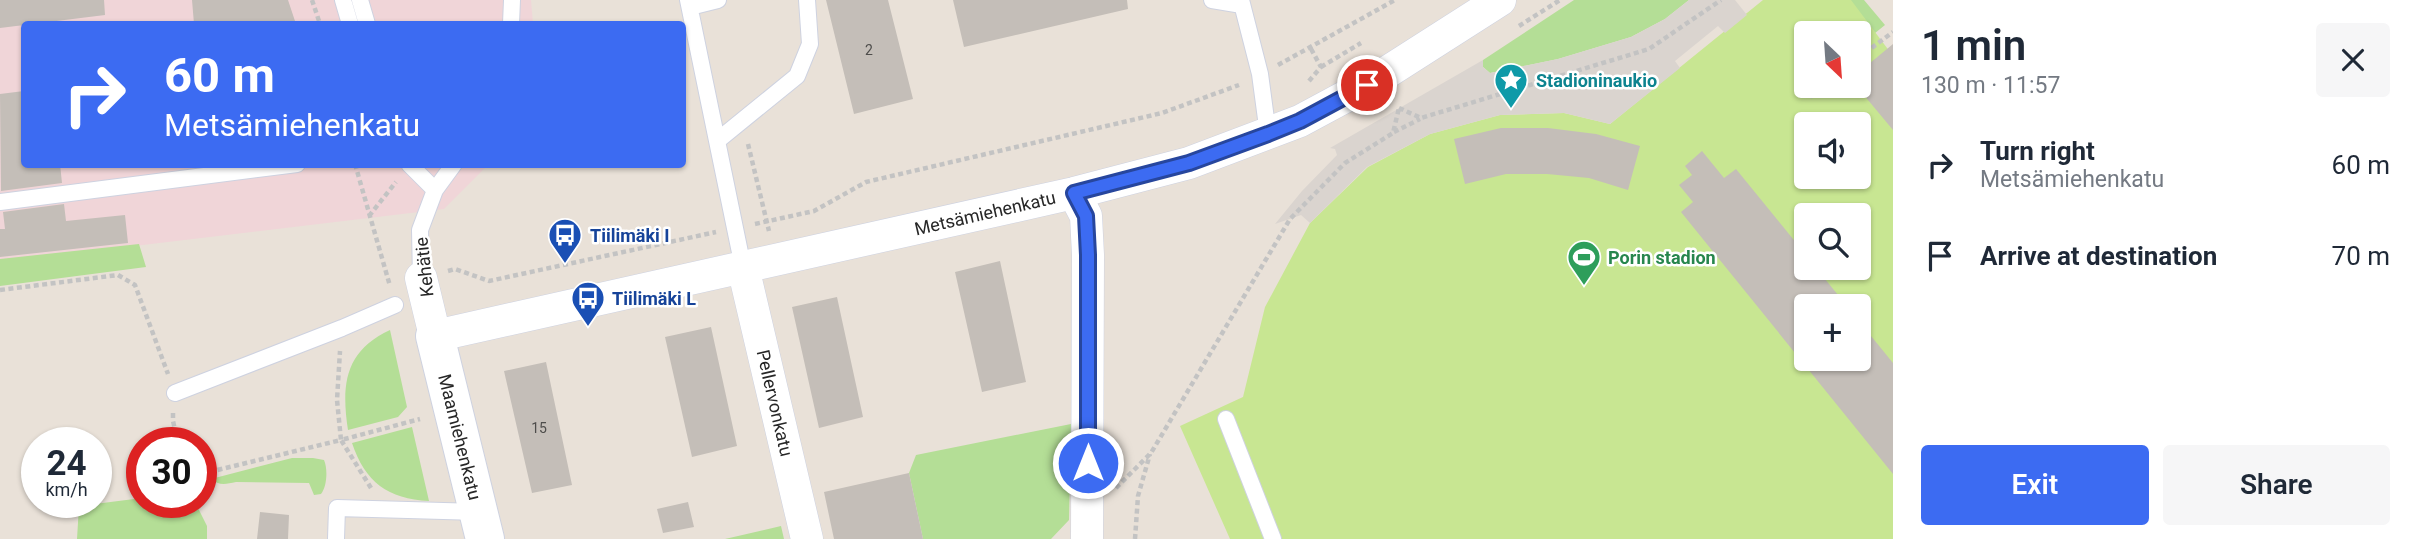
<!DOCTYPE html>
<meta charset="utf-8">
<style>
body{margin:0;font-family:Roboto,sans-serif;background:#f6f6f7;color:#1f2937;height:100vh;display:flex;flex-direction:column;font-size:26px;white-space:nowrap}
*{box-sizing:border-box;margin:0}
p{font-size:23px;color:#747a83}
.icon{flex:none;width:38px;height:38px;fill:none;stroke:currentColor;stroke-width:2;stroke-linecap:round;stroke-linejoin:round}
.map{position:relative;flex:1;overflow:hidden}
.drawer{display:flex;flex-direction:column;background:#fff;width:525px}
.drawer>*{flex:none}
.hud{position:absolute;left:21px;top:21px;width:665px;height:147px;border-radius:7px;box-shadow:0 2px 5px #0004;background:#3c6bf2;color:#fff;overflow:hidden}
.needle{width:46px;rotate:155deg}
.controls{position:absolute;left:1794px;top:21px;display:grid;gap:14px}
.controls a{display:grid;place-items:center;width:77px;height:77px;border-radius:7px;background:#fff;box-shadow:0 2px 5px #0004;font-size:35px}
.speed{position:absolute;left:21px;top:427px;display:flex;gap:14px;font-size:35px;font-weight:700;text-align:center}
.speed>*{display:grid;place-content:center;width:91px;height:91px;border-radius:50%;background:#fff;box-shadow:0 2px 5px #0004;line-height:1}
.speed small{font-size:18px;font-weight:400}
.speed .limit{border:10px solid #d22;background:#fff;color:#111}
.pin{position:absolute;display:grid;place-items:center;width:60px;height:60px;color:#fff;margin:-30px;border:4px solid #fff;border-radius:50%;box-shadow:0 2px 7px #0007}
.me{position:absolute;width:77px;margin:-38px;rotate:0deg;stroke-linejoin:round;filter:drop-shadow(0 0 5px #0008)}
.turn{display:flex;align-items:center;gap:24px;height:147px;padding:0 28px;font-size:32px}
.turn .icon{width:91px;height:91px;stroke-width:2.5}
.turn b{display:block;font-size:49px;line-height:60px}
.round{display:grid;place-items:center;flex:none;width:74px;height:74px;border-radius:7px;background:#f6f6f7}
.head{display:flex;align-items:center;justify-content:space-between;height:119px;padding:0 28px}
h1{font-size:42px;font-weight:600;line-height:52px}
.button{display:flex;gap:14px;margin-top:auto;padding:14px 28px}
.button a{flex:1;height:80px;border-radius:7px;background:#3c6bf2;color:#fff;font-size:28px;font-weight:600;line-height:80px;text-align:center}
.button a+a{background:#f6f6f7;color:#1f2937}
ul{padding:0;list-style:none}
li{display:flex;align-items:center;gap:21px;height:91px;padding:0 28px}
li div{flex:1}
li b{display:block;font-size:26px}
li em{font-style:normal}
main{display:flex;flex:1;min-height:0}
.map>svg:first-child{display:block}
.medical{fill:#f0d5d8}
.green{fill:#b4de96}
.pitch{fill:#c8e692;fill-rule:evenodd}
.plaza{fill:#dad4cf}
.building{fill:#c4beb8}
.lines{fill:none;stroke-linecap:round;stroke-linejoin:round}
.lane-casing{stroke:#ced2e0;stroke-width:18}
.street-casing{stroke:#ced2e0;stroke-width:33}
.secondary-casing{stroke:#ced2e0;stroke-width:40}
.path{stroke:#c3c3c3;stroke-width:4.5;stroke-dasharray:5 3.5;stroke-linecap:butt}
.lane{stroke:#fff;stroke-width:16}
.street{stroke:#fff;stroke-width:32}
.secondary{stroke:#fff;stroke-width:38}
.route-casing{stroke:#27469d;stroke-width:18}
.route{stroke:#3c6bf2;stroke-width:12}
.labels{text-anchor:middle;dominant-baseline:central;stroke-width:5;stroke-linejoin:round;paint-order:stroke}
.number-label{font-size:14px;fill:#4e4d4b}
.culture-label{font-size:18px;font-weight:bold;fill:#0d838f;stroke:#fff;text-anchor:start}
.street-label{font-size:18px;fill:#272727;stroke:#fff}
.transit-label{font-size:18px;font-weight:bold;fill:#164399;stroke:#fff;text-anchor:start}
.leisure-label{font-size:18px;font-weight:bold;fill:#27864d;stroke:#fff;text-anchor:start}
</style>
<main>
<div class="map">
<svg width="1893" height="539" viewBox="0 0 1893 539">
<rect width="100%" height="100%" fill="#e9e1d8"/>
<path class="medical" d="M 0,0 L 531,0 L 533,24 L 24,24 L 24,164 L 488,165 L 444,209 L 0,262 Z"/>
<path class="green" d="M 1574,0 L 1689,0 L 1665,19 L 1631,37 L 1558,59 L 1490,73 L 1483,67 L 1483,60 Z
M 1792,0 L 1864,0 L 1885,25 L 1859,46 L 1858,33 Z
M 139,244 L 146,267 L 0,286 L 0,259 Z
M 390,330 L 407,407 L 398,417 L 348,430 C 341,384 345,351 390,330 Z
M 1071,424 L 1069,520 L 1051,539 L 923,539 L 909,473 L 916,455 Z
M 412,427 L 429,501 C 388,499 365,482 352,443 Z
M 292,458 L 313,458 L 324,460 C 328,469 327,487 321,494 L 314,495 L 309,483 L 236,482 C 226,484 219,486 211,479 Z
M 142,498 L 142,502 L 195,502 L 207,526 L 207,539 L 77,539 L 79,506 Z
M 781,526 L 784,539 L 725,539 Z"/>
<path class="pitch" d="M 1763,0 L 1851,0 L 1893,56 L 1893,539 L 1230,539 L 1180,426 L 1243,397 L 1265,307 L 1310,223 L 1368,167 L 1430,134 L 1500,115 L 1564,113 L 1610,124 ZM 1806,33 L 1858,33 L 1858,86 L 1806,86 ZM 1806,124 L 1858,124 L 1858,177 L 1806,177 ZM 1806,215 L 1858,215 L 1858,268 L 1806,268 ZM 1806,306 L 1858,306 L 1858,359 L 1806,359 Z"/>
<path class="plaza" d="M 1689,0 L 1735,0 L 1747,15 L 1725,33 L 1718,26 L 1675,61 L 1680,68 L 1610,124 L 1564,113 L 1500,115 L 1430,134 L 1367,167 L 1310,223 L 1301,215 L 1275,224 L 1302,191 L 1337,155 L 1335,149 L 1330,148 L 1483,60 L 1483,67 L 1490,73 L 1558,59 L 1631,37 L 1665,19 Z"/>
<path class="building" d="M 0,0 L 104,0 L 105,15 L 0,28 Z
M 192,0 L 288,0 L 296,24 L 194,24 Z
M 826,0 L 888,0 L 913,99 L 854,114 Z
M 953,0 L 1127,0 L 1128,9 L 964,47 Z
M 1893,44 L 1893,130 L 1858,88 L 1858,73 Z
M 24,91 L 24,164 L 60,164 L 62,183 L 1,191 L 0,94 Z
M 1501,128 L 1548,128 L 1596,134 L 1640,146 L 1628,190 L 1589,178 L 1547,174 L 1506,174 L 1465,184 L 1454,139 Z
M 1702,151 L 1724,178 L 1736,169 L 1806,255 L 1806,268 L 1816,268 L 1847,306 L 1806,306 L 1806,359 L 1858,359 L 1858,320 L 1893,363 L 1893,474 L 1681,212 L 1693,202 L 1679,185 L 1692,175 L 1685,166 Z
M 64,204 L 66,221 L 125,215 L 128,243 L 0,257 L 0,229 L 5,229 L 3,212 Z
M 1000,261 L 1026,382 L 982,392 L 955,272 Z
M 837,297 L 863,417 L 819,428 L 792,307 Z
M 711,327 L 737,446 L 692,457 L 665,337 Z
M 546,362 L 572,485 L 532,493 L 504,371 Z
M 909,473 L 923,539 L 834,539 L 824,492 Z
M 688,502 L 694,527 L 663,533 L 657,509 Z
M 260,512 L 289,515 L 288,539 L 257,539 Z"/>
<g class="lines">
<defs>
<path id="lane" d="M 343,0 L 350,24
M 360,0 L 367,24
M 688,0 L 743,267
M 1212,0 L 1242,5
M 1241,0 L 1260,74 L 1268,134
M 690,7 L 718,0
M 511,24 L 512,0
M 717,141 L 797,76 L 810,44 L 807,0
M 409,164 L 435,190
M 0,202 L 297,164
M 421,278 L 420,230 L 435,190 L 454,164
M 175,393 L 342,328 L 395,305
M 1226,419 L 1273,539
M 336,539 L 337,508 L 479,512"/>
<path id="street" d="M 1074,193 L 1086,216 L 1088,255 L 1087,539
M 743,267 L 807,539
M 421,278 L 435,336 L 1074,193 L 1189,163 L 1300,121 L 1367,85 L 1500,0"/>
<path id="secondary" d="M 435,336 L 485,539"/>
</defs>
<use href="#lane" class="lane-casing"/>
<use href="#street" class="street-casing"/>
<use href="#secondary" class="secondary-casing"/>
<path class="path" d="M 312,0 L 320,24
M 1519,26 L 1560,0
M 1858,58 L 1893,32
M 1278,65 L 1395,0
M 1321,67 L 1361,43
M 1309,81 L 1321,67 L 1310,47
M 1810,97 L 1824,86
M 1399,108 L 1421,118 L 1649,49 L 1721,0
M 1394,132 L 1420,119
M 748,144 L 769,231
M 355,164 L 390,286
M 369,216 L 396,182
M 755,224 L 814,211 L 866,182 L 1162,113 L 1239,85
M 448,271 L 455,269 L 489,281 L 716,232
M 0,290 L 118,275 L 135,285 L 168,374
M 173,413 L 173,421 L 178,443
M 201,474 L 341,440 L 337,400 L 340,351
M 371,488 L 341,440 L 420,419
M 1116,488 L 1151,453 L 1290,219 L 1345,163 L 1393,133 L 1399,108
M 135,491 L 142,489
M 1135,539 L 1138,496 L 1150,454"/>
<use href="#lane" class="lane"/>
<use href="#street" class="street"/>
<use href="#secondary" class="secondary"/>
</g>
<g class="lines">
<defs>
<path id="route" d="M 1088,463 L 1088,255 L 1086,216 L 1074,193 L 1189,163 L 1268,134 L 1300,121 L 1367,85"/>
</defs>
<use href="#route" class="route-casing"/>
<use href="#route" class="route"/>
</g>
<defs>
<symbol id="sight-pin" viewBox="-11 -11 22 30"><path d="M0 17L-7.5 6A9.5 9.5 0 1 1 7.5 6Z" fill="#0f9aa8" stroke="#fff"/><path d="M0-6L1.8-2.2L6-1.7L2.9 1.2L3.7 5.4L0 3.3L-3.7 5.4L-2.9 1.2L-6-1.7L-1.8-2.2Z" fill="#fff"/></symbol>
<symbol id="bus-pin" viewBox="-11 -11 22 30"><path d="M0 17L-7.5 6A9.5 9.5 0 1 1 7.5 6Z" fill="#1a4fb4" stroke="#fff"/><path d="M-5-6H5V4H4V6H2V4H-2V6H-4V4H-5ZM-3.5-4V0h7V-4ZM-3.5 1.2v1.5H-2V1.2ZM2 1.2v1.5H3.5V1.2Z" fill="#fff"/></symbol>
<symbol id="stadium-pin" viewBox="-11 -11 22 30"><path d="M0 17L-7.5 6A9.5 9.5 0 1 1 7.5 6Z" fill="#2e9e5b" stroke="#fff"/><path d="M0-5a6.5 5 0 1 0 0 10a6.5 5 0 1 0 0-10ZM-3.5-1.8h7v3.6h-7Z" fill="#fff"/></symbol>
</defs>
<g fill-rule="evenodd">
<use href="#sight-pin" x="1492" y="61" width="38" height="52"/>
<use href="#bus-pin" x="546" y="216" width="38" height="52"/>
<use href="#stadium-pin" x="1565" y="238" width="38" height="52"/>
<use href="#bus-pin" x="569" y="279" width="38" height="52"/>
</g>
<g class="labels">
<g class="number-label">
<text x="869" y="50">2</text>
<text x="539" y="428">15</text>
</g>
<g class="culture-label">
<text x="1536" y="80">Stadioninaukio</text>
</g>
<g class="street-label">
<text transform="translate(985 213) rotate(-13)">Metsämiehenkatu</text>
<text transform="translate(424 267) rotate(-96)">Kehätie</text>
<text transform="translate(775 403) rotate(77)">Pellervonkatu</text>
<text transform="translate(460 437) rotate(76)">Maamiehenkatu</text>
</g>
<g class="transit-label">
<text x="590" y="235">Tiilimäki I</text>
<text x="612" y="298">Tiilimäki L</text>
</g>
<g class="leisure-label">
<text x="1608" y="257">Porin stadion</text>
</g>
</g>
</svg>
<div class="controls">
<a><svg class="needle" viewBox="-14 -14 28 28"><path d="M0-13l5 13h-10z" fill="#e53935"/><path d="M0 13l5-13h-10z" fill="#747a83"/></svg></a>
<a><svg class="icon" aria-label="sound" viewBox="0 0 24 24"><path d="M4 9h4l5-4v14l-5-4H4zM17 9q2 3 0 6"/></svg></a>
<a><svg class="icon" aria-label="search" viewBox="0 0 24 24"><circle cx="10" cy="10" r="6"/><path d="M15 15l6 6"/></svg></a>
<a>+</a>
</div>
<div class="speed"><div>24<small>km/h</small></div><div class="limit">30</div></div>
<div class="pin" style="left:1367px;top:85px;background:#d93025"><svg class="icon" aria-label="arrive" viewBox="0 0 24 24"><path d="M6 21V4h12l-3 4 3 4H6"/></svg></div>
<svg class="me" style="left:1088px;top:463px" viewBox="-20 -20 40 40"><circle r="17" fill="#3c6bf2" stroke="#fff" stroke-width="3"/><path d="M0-11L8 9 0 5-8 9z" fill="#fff"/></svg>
<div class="hud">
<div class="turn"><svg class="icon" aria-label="right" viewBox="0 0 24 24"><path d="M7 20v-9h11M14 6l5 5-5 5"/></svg><div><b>60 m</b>Metsämiehenkatu</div></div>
</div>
</div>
<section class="drawer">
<div class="head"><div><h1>1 min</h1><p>130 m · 11:57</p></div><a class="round"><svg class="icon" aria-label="close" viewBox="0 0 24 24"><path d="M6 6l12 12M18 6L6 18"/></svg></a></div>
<ul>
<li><svg class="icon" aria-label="right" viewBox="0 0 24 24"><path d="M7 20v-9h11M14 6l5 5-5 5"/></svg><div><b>Turn right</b><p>Metsämiehenkatu</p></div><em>60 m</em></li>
<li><svg class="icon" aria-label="arrive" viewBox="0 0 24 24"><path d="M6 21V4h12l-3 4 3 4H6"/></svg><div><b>Arrive at destination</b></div><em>70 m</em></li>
</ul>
<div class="button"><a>Exit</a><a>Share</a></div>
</section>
</main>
